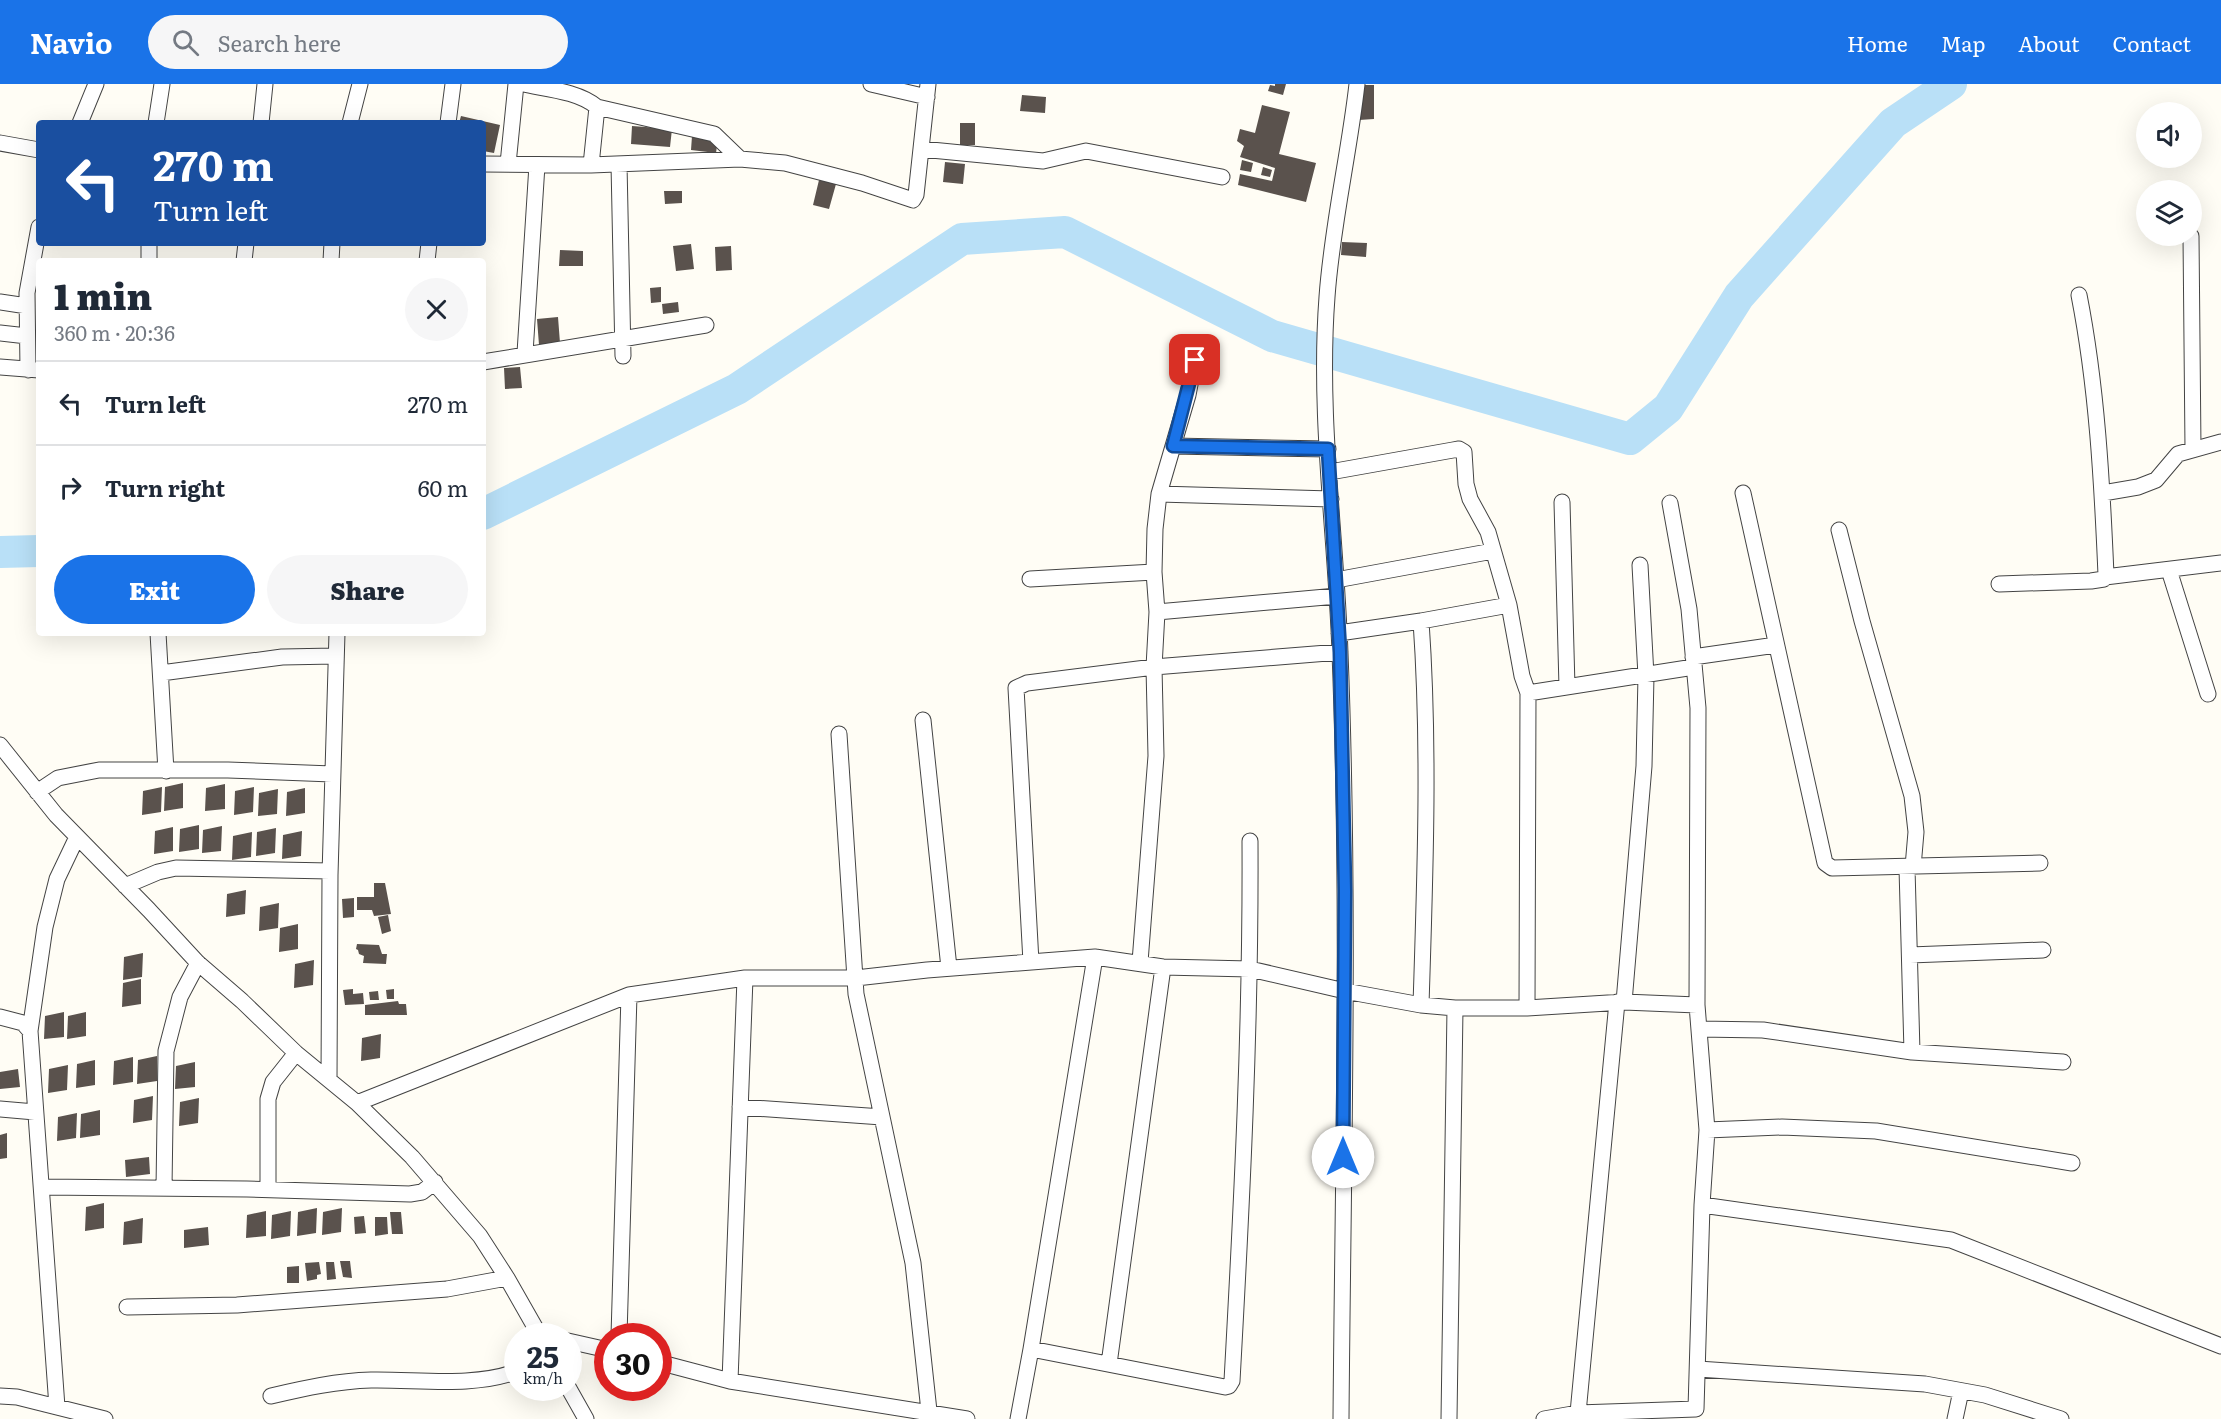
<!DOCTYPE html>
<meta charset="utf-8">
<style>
body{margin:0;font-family:Literata,serif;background:#f6f6f7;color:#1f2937;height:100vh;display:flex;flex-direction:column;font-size:22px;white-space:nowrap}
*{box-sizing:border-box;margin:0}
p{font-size:20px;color:#747a83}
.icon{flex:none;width:33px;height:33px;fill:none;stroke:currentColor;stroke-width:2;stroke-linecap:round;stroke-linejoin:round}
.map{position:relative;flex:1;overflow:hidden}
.side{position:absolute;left:36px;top:174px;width:450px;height:378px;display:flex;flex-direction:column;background:#fff;border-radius:6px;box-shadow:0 6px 24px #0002}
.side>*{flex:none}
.top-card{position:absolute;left:36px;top:36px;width:450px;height:126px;border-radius:6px;box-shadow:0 6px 24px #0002;background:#1a4fa0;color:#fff;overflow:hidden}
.buttons{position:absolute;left:2136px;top:18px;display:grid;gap:12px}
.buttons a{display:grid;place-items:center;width:66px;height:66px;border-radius:50%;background:#fff;box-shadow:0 6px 24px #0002;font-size:30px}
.speed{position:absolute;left:504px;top:1239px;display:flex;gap:12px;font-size:30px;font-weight:700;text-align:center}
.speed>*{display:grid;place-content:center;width:78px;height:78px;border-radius:50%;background:#fff;box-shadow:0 6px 24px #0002;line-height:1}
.speed small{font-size:15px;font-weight:400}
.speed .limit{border:9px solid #d22;background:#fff;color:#111}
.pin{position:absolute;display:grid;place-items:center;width:51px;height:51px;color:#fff;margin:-26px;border-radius:12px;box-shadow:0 3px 9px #0006}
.me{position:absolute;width:66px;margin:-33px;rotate:0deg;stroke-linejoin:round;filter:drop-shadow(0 0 4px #0008)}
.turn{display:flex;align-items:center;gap:21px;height:126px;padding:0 18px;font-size:27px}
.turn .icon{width:78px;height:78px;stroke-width:2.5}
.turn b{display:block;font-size:42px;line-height:51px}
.round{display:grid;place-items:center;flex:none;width:63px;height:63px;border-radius:32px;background:#f6f6f7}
.headline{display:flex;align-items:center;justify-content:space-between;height:102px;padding:0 18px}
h1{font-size:36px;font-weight:800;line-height:45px}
.primary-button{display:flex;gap:12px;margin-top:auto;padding:12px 18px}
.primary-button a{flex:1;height:69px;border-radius:36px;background:#1a73e8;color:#fff;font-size:24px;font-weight:800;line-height:69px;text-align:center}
.primary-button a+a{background:#f6f6f7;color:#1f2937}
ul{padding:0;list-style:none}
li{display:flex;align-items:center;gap:18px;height:84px;padding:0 18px;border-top:2px solid #e0e1e3}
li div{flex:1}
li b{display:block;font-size:22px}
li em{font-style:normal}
header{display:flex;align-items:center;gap:36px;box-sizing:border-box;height:84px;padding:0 30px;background:#1a73e8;color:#fff}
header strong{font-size:28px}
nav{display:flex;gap:33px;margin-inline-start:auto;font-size:21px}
.search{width:420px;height:54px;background:#f6f6f7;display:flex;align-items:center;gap:15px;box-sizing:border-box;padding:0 21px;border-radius:33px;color:#747a83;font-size:22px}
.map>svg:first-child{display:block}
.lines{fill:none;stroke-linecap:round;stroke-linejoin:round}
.river{stroke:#b9e0f7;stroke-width:32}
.building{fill:#5a524d}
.street-casing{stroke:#444;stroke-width:17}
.street{stroke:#fff;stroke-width:15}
.route-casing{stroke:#114b97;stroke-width:15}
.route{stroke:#1a73e8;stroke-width:10}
</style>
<header>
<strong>Navio</strong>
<div class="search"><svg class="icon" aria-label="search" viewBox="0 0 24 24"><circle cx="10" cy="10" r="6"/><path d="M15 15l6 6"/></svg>Search here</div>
<nav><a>Home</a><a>Map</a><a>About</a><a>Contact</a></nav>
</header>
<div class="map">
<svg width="2221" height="1335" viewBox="0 0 2221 1335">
<rect width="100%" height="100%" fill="#fffdf5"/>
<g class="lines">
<path class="river" d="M 483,430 L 737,305 L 962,155 L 1065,148 L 1272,252 L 1630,355 L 1668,324 L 1739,212 L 1893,39 L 1951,0
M 0,468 L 39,467"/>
</g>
<path class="building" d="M 1275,0 L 1286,0 L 1283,11 L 1268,7 L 1270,1 L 1275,2 Z
M 1359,1 L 1374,1 L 1374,35 L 1359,36 Z
M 1022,11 L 1046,13 L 1045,29 L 1020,27 Z
M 1262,21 L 1290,28 L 1279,70 L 1316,79 L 1306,118 L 1238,101 L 1240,90 L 1272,97 L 1275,84 L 1240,73 L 1244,62 L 1237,57 L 1240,45 L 1255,49 Z
M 461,32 L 500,41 L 494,69 L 483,67 L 483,39 L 459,39 Z
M 960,39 L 975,39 L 975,61 L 960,61 Z
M 632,42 L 672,45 L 670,63 L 631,60 Z
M 692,52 L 718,55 L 716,69 L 691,66 Z
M 1242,76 L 1253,79 L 1251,88 L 1240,86 Z
M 945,78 L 965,80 L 963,100 L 943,98 Z
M 1263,83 L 1272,86 L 1270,93 L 1261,91 Z
M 819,96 L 836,100 L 829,125 L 813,121 Z
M 664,107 L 682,107 L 682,119 L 665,120 Z
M 1342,158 L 1367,159 L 1366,173 L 1341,171 Z
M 691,160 L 694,185 L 676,187 L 673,162 Z
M 731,162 L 732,186 L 716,187 L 715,163 Z
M 560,166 L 583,167 L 583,182 L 559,182 Z
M 661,203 L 661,218 L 651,219 L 650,204 Z
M 678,218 L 679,228 L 663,230 L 662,220 Z
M 558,233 L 560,259 L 539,261 L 537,235 Z
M 520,283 L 522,304 L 505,305 L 504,284 Z
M 183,699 L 183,724 L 164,727 L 165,703 Z
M 225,700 L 225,725 L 205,727 L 206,704 Z
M 162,703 L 161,728 L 142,731 L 143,707 Z
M 254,703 L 253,728 L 234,731 L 235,707 Z
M 305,704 L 305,729 L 286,732 L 287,708 Z
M 278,705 L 277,730 L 258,732 L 259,709 Z
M 199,741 L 199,765 L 179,768 L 180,745 Z
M 222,742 L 221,767 L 202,769 L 203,746 Z
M 173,743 L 173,767 L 154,770 L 155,747 Z
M 276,744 L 275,769 L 256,772 L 257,748 Z
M 302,747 L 301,772 L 282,775 L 283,751 Z
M 252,748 L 251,773 L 232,776 L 233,752 Z
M 374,799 L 385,799 L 391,830 L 374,832 L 372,826 L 357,826 L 357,813 L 374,813 Z
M 246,806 L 245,830 L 226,833 L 227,810 Z
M 354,814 L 354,833 L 343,834 L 342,815 Z
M 279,819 L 278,844 L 259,847 L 260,823 Z
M 388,831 L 391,847 L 382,850 L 378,833 Z
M 298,840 L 298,865 L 279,868 L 280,844 Z
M 357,860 L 379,861 L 382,870 L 387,870 L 386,880 L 363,879 L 364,872 L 359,870 L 358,866 L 356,865 Z
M 143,869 L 142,893 L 123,896 L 124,873 Z
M 314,876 L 313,901 L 294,904 L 295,880 Z
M 141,895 L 141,920 L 122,923 L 123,899 Z
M 353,905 L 353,910 L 363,909 L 364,920 L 345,921 L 343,906 Z
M 394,905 L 394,915 L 387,915 L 386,906 Z
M 378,907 L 379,916 L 370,916 L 369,908 Z
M 398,917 L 399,920 L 406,920 L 407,931 L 365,931 L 365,921 Z
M 64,928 L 64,953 L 44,955 L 45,932 Z
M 86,928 L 86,952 L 67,955 L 68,932 Z
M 381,950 L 380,974 L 361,977 L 362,954 Z
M 157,972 L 157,997 L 137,1000 L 138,976 Z
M 133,973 L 133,998 L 113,1001 L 114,977 Z
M 95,976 L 95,1001 L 76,1004 L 77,980 Z
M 195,978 L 195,1003 L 175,1005 L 176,982 Z
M 68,981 L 67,1006 L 48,1009 L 49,985 Z
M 18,985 L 20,1003 L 0,1005 L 0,988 Z
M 153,1012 L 152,1036 L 133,1039 L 134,1016 Z
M 199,1014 L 198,1039 L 179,1042 L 180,1018 Z
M 100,1026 L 100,1051 L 80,1054 L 81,1030 Z
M 77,1029 L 76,1054 L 57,1057 L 58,1033 Z
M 7,1049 L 7,1074 L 0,1075 L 0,1051 Z
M 149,1073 L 150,1090 L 126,1093 L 125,1076 Z
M 104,1119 L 104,1144 L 85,1147 L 86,1123 Z
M 317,1124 L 316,1149 L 297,1152 L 298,1128 Z
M 342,1124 L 341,1148 L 322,1151 L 323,1128 Z
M 266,1127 L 266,1152 L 246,1154 L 247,1131 Z
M 291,1127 L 290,1152 L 271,1155 L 272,1131 Z
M 390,1128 L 401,1128 L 403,1150 L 392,1150 Z
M 364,1132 L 366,1149 L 355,1150 L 354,1133 Z
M 375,1133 L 387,1133 L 388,1150 L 375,1152 Z
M 143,1134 L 142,1159 L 123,1161 L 124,1138 Z
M 208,1143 L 209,1161 L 184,1164 L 184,1146 Z
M 340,1177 L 350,1177 L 352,1194 L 343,1193 Z
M 319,1178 L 321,1190 L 317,1191 L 317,1195 L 307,1197 L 305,1179 Z
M 326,1178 L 334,1178 L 336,1195 L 327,1196 Z
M 299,1182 L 299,1199 L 287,1199 L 287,1183 Z"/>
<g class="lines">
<defs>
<path id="street" d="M 523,0 C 546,5 578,7 597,23 L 591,81
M 871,0 L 927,13
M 597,23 L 714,50 L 740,75
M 80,39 L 96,0
M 156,39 L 162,0
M 261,39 L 265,0
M 350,39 L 360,0
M 448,39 L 453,0
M 0,59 L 39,66
M 921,65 L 1043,77 L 1086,67 L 1222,93
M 483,80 L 591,81 L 740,75 L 785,79 L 862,99 L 913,116 L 916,111 L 928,0
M 508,80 L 516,0
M 619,80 L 623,272
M 2191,152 L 2193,365
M 149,177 L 149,159
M 244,177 L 246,159
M 331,177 L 332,159
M 427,177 L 429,159
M 0,218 L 27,222
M 0,249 L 27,252
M 525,269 L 537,81
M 483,278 L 706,241
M 0,283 L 39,286
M 28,286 L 27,209 L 39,143
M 1173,362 L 1328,365
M 1330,388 L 1453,366 L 1459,365 L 1464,368 L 1466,400 L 1470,415 L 1488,448 L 1509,521 L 1522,592 L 1528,609 L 1527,924
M 1743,409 L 1825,779 L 1832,784 L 2040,779
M 2103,409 L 2138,403 L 2156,396 L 2178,370 L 2221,358
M 1159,410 L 1331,415
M 1562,418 L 1567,603
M 1839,446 L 1862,537 L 1912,712 L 1916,748 L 1913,783
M 2169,486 L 2208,610
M 2105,493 L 2221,479
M 1030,495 L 1154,488
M 1336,496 L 1493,467
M 1999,500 L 2091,497 L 2104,495 L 2106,491 C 2102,397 2097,303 2079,211
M 1157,528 L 1337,512
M 1421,537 C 1430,665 1425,793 1421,921
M 158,549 L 166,687
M 1339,549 L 1421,537 L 1509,521
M 1693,573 L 1776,561
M 161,589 L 282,573 L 335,572
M 1528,609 L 1694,583
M 923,636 L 949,884
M 839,650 L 856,910 L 913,1179 L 929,1327
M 0,661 L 56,731 L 149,826 L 198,879 L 242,917 L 296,969 L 357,1019 L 412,1073 L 480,1152 L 507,1194 L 540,1252
M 37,708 L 58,694 L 99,686 L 228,686 L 332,690
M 1907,784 L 1912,968
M 125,802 L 158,788 L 176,784 L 330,787
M 1910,871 L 2043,866
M 1031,878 L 1016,604 L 1027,599 L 1154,583 L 1340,568
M 1140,878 L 1156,672 L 1154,583 L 1157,528 L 1154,488 L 1155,445 L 1159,410 L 1188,311 L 1198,259
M 1624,918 L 1644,682 L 1646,592 L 1640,481
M 0,933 L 23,939 L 30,947
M 1699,945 L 1763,946 L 1912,968 L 2063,978
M 329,996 L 330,791 L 337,549
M 357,1019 L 629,911 L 745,894 L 856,894 L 927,886 L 1095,873 L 1163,883 L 1250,885 L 1345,907 L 1421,921 L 1455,924 L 1527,924 L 1624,918 L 1697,921
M 740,1023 L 882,1033
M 0,1025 L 35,1028
M 1707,1046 L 1782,1043 L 1876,1047 L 2072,1079
M 42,1103 L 247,1105 L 410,1110 L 422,1108 L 435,1098
M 164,1104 L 166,967 L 180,913 L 198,879
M 268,1106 L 268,1015 L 273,998 L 296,969
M 1702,1121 L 1951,1156 L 2221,1262
M 127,1223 L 237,1221 L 447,1205 L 507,1194
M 619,1252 L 629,911
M 568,1257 L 608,1266
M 1031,1265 L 1225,1303 L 1229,1302 L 1232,1297 C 1242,1117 1251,938 1250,757
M 658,1278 L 730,1297 L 967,1335
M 1109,1280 L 1163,883
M 1698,1285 L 1925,1300 L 1985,1311 L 2061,1335
M 730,1297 L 745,894
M 568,1303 L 586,1335
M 0,1312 L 17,1313 L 105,1335
M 271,1312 C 305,1304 337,1297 371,1296 C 417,1295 474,1304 518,1287
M 57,1323 L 30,947 L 45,843 L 57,795 L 77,753
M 1578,1329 L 1617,918
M 1018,1335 L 1031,1265 L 1095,873
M 1341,1335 C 1343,1080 1350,824 1340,569 C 1336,451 1318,331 1327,213 C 1332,141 1349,71 1357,0
M 1449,1335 L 1455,924
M 1544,1335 L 1578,1329 L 1696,1325 L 1702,1121 L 1707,1046 L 1697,921 L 1698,624 L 1689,525 L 1670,419
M 1955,1335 L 1961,1307"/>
</defs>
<use href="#street" class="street-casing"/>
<use href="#street" class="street"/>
</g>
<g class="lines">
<defs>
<path id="route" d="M 1195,276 L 1173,362 L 1328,365 L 1340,568 L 1345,807 L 1343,1073"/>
</defs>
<use href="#route" class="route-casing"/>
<use href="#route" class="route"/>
</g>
</svg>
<div class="buttons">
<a><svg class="icon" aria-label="sound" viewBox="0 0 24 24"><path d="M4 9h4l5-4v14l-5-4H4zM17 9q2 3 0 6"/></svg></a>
<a><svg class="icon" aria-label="layers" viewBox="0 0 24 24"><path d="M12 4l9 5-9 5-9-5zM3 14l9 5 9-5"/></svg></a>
</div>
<div class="speed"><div>25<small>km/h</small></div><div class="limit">30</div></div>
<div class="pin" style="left:1195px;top:276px;background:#d93025"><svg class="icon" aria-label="arrive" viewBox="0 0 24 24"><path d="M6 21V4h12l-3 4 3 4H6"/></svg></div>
<svg class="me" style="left:1343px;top:1073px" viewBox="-20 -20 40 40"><circle r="19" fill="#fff"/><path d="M0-13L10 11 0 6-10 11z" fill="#1a73e8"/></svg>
<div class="top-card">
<div class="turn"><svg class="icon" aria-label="left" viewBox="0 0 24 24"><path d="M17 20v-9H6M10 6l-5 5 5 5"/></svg><div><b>270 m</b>Turn left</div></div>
</div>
<section class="side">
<div class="headline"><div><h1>1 min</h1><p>360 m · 20:36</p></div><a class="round"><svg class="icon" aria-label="close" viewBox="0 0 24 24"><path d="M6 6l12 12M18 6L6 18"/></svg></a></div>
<ul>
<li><svg class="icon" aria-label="left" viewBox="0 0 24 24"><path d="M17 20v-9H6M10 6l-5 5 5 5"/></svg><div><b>Turn left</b></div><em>270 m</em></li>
<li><svg class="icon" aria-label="right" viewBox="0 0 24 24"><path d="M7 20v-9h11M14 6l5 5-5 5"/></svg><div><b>Turn right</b></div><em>60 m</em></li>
</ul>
<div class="primary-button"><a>Exit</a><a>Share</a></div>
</section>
</div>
